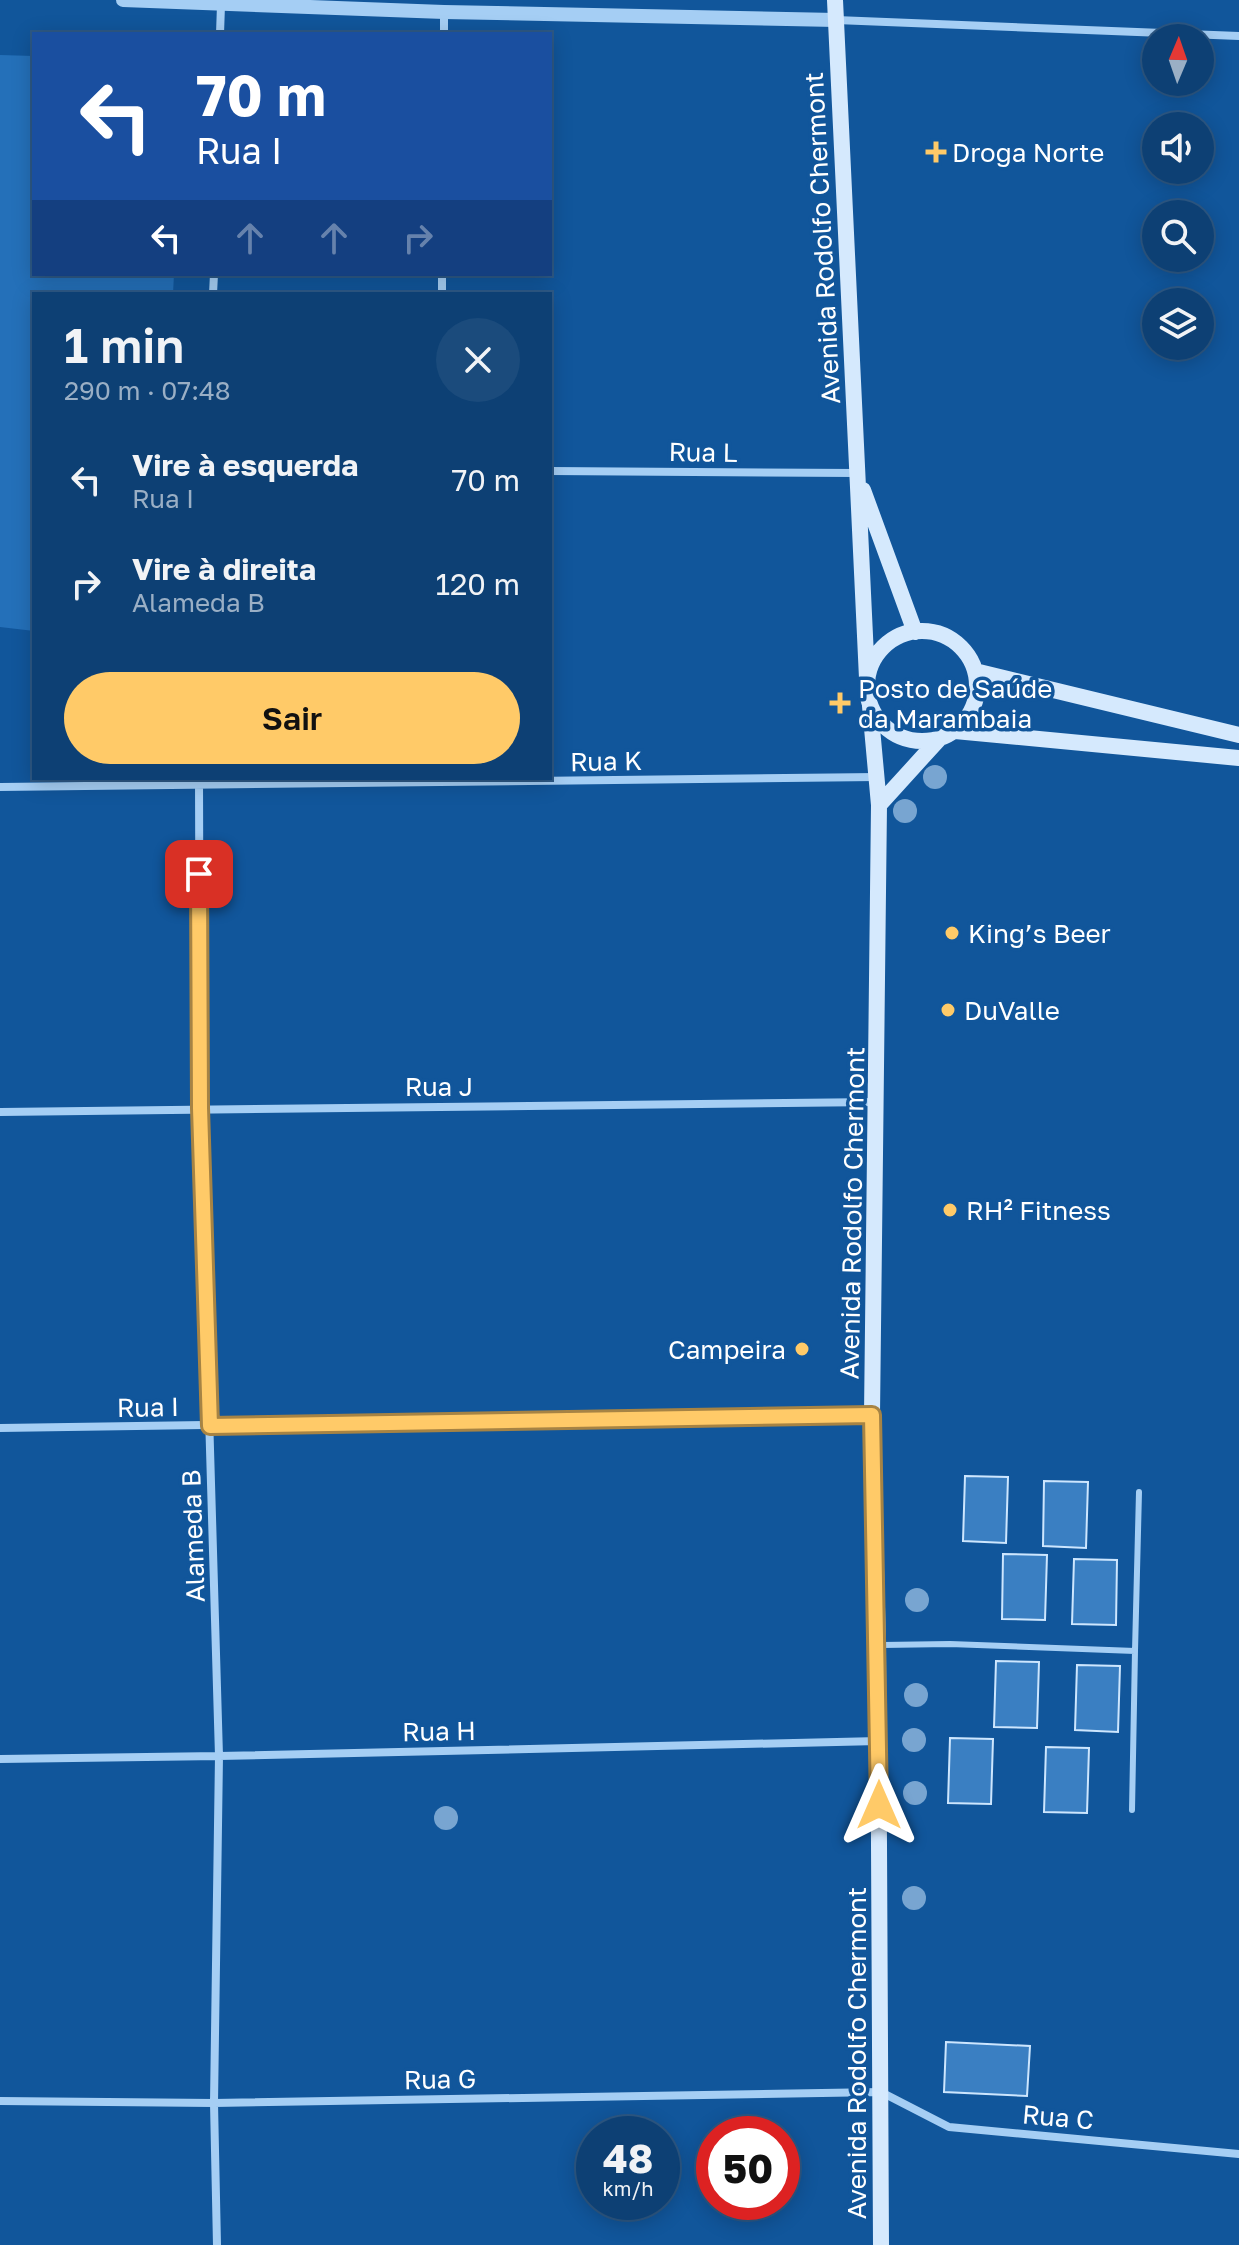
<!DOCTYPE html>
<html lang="pt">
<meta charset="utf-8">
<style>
body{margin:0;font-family:"Golos Text",sans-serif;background:#1b4b7c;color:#f1f3f6;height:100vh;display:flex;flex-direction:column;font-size:30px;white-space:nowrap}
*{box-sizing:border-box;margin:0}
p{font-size:26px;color:#9aafc5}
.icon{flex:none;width:44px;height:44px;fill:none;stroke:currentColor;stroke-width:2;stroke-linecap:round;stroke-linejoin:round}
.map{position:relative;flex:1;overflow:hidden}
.sheet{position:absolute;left:32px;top:292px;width:520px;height:488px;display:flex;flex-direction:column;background:#0d4074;border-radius:0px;box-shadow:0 4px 20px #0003,0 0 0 2px #2d5986}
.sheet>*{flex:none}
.banner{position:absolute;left:32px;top:32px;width:520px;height:244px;border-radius:0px;box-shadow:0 4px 20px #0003,0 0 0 2px #2d5986;background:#1a4fa0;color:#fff;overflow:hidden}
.needle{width:52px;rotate:2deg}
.controls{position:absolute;left:1142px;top:24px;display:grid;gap:16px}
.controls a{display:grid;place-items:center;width:72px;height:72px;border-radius:50%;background:#0d4074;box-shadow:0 4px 20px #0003,0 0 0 2px #2d5986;font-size:40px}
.speed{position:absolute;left:576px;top:2116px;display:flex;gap:16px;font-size:40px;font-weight:700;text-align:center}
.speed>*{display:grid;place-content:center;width:104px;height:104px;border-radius:50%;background:#0d4074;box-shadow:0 4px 20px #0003,0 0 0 2px #2d5986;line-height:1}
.speed small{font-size:20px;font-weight:400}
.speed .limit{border:12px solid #d22;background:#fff;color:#111}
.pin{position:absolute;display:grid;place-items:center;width:68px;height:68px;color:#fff;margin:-34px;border-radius:16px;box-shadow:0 4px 12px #0006}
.me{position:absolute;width:88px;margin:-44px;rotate:0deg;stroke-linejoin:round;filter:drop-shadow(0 0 6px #0008)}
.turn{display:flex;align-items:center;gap:28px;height:168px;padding:0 32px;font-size:36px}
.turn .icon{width:104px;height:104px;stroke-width:2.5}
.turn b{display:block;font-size:56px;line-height:68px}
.lanes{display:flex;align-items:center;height:76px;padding:0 32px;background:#0003;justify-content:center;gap:40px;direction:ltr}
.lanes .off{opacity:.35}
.round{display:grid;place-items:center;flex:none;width:84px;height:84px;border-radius:42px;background:#1b4b7c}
.overview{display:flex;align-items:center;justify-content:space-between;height:136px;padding:0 32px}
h1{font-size:48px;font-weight:600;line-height:60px}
.action{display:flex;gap:16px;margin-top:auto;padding:16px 32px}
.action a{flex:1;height:92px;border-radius:48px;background:#ffca68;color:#111;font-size:32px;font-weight:600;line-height:92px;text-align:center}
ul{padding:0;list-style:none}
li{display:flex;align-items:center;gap:24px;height:104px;padding:0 32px}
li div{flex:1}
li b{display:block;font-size:30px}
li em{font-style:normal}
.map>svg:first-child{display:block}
.green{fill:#2470b9}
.building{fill:#3a7fc2;stroke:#cde6fe;stroke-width:2}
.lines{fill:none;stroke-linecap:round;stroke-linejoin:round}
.service{stroke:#a5cef4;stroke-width:6}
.minor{stroke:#a5cef4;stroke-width:8}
.tertiary{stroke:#a5cef4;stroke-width:14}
.secondary{stroke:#d5e9fd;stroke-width:16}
.tree{fill:#78a5d1}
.route-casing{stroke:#a68344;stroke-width:20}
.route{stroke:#ffca68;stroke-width:14}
.poi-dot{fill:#ffca68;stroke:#11569b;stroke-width:3}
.labels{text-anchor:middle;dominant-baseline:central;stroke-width:7;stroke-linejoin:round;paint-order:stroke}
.poi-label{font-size:26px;fill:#fff;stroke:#11569b;text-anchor:start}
.street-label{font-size:26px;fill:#fff;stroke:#11569b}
</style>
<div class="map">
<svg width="1239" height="2245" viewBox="0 0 1239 2245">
<rect width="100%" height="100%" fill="#11569b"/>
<path class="green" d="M 0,55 L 34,56 L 34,274 L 174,274 L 173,294 L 34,294 L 34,631 L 0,627 Z"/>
<path class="building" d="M 965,1476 L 1008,1477 L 1006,1543 L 963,1541 Z
M 1044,1481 L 1088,1482 L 1086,1548 L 1043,1546 Z
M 1003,1554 L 1047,1555 L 1045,1620 L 1002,1619 Z
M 1074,1559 L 1117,1560 L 1116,1625 L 1072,1624 Z
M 996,1661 L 1039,1662 L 1037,1728 L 994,1727 Z
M 1077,1665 L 1120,1666 L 1118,1732 L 1075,1730 Z
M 950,1738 L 993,1739 L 991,1804 L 948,1803 Z
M 1046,1747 L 1089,1748 L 1087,1813 L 1044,1812 Z
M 946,2042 L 1030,2046 L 1027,2096 L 944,2092 Z"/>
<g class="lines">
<path class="service" d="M 882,1645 L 950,1644 L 1135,1651 L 1139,1492
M 1132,1810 L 1135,1651"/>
<path class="minor" d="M 836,20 L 1239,36
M 220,34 L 221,5
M 444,34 L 444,12
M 213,294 L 214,274
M 442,294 L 442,274
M 550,471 L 857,473
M 199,778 L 200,1108 L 219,1756 L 214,2103 L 217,2245
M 0,787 L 877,777
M 0,1112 L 877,1102
M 0,1428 L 872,1415
M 0,1759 L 219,1756 L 879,1741
M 0,2101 L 214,2103 L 881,2092 L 949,2127 L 1239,2154"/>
<path class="tertiary" d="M 123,0 L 444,12 L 836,20"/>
<path class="secondary" d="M 835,0 L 867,678
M 863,490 L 915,632
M867 686a55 55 0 1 1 110 0a55 55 0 1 1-110 0Z
M 975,671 L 1239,735
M 870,706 L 879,805 L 872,1415 L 878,1645 L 881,2245
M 955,731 L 1239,758
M 879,805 L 939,739"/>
</g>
<g class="tree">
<circle cx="935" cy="777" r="12"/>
<circle cx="905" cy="811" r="12"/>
<circle cx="917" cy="1600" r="12"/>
<circle cx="916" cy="1695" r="12"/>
<circle cx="914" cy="1740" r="12"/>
<circle cx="915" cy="1793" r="12"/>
<circle cx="446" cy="1818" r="12"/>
<circle cx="914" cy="1898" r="12"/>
</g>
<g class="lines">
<defs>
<path id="route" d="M 199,874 L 200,1108 L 210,1426 L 872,1415 L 879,1805"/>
</defs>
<use href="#route" class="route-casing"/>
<use href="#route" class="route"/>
</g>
<g class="poi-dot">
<path d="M932 140h8v8h8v8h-8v8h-8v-8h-8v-8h8z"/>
<path d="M836 691h8v8h8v8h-8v8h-8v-8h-8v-8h8z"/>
<circle cx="952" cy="933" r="8"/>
<circle cx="948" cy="1010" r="8"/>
<circle cx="950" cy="1210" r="8"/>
<circle cx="802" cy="1349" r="8"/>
</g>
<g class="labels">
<g class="poi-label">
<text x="952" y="152">Droga Norte</text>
<text x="858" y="688">Posto de Saúde<tspan x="858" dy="30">da Marambaia</tspan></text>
<text x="968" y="933">King’s Beer</text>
<text x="964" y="1010">DuValle</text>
<text x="966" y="1210">RH² Fitness</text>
<text x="786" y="1349" text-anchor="end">Campeira</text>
</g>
<g class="street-label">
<text transform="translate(822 238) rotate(-93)">Avenida Rodolfo Chermont</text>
<text transform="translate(703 452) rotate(1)">Rua L</text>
<text transform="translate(606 761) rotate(-1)">Rua K</text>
<text x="439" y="1086">Rua J</text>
<text transform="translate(852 1213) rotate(-89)">Avenida Rodolfo Chermont</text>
<text transform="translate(148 1407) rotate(-1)">Rua I</text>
<text transform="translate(193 1536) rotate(-92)">Alameda B</text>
<text transform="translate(439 1731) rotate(-1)">Rua H</text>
<text transform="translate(856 2053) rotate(-90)">Avenida Rodolfo Chermont</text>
<text transform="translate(440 2079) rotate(-1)">Rua G</text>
<text transform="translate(1058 2117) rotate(5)">Rua C</text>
</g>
</g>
</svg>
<div class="controls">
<a><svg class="needle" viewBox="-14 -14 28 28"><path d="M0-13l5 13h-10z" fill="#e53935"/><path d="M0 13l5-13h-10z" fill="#9aafc5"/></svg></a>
<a><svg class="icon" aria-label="sound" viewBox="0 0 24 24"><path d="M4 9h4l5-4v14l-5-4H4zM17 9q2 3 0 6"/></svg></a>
<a><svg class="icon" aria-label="search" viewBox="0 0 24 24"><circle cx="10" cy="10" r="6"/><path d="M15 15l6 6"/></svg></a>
<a><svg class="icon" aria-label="layers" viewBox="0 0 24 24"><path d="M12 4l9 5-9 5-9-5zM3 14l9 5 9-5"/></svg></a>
</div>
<div class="speed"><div>48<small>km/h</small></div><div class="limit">50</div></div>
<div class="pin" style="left:199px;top:874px;background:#d93025"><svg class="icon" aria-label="arrive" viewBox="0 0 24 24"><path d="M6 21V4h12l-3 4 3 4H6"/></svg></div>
<svg class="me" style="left:879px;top:1805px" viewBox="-20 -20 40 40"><path d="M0-17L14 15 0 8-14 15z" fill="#ffca68" stroke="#fff" stroke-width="4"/></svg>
<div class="banner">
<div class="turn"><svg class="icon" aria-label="left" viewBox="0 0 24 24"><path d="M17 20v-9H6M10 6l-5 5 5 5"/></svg><div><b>70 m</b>Rua I</div></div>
<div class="lanes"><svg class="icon" aria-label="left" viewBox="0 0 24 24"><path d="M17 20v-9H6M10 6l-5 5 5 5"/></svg><svg class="icon off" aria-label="ahead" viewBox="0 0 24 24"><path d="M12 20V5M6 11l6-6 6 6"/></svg><svg class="icon off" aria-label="ahead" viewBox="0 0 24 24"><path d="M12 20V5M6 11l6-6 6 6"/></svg><svg class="icon off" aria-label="right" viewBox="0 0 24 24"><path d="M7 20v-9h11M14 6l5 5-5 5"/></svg></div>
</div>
<section class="sheet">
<div class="overview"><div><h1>1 min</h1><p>290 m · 07:48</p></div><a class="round"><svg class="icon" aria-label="close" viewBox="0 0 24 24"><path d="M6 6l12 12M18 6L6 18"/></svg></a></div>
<ul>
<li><svg class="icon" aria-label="left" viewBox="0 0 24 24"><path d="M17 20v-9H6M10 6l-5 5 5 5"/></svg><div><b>Vire à esquerda</b><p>Rua I</p></div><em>70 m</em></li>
<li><svg class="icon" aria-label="right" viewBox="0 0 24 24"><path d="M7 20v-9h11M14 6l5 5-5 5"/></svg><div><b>Vire à direita</b><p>Alameda B</p></div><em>120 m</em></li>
</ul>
<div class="action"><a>Sair</a></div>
</section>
</div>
